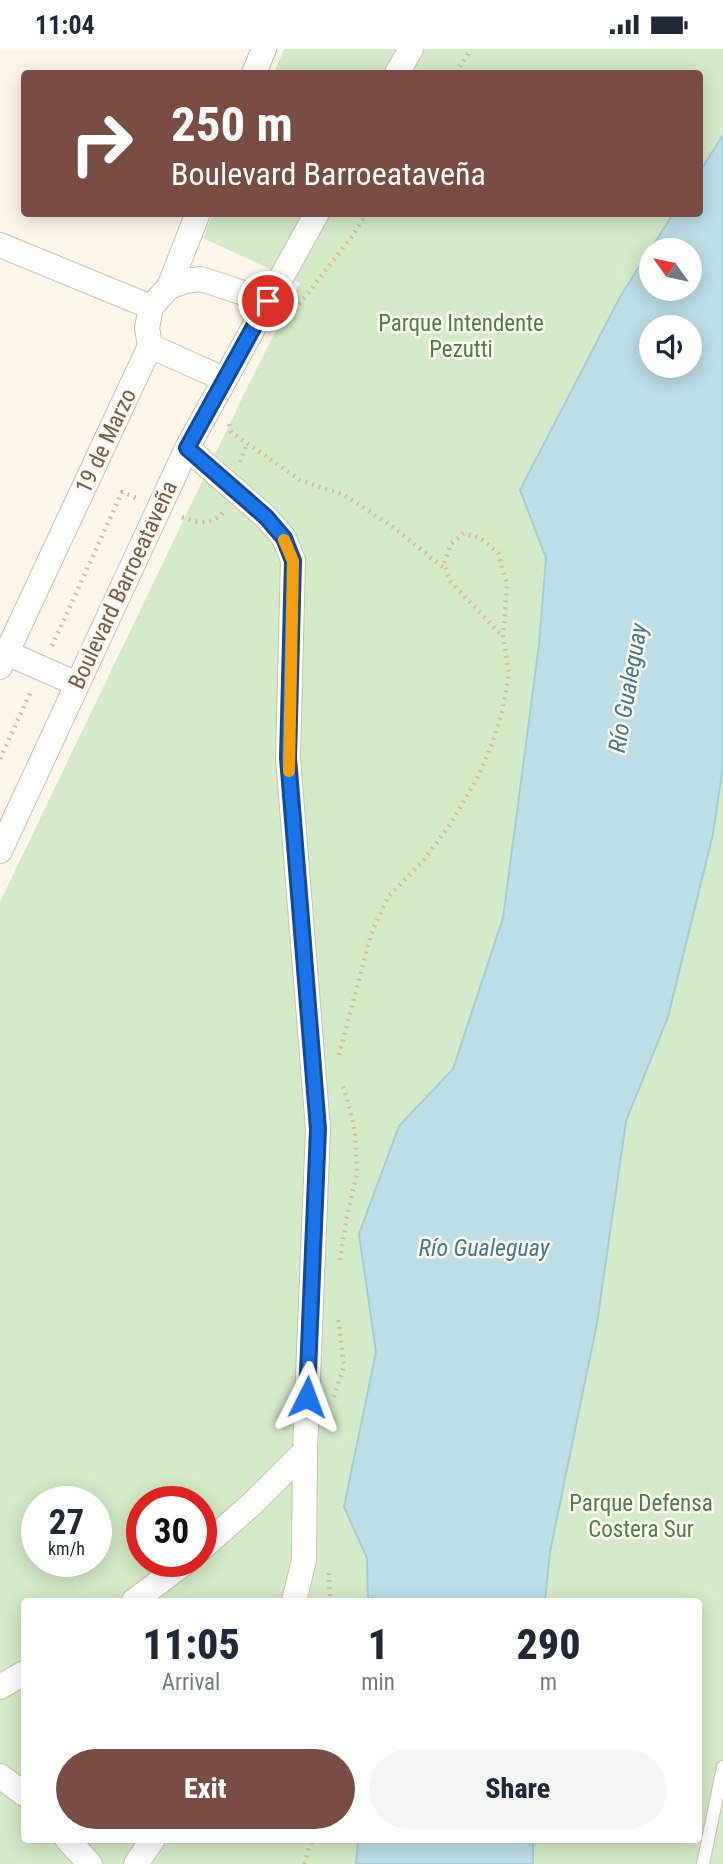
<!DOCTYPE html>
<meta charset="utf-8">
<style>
body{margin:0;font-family:"Roboto Condensed",sans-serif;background:#f6f6f7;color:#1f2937;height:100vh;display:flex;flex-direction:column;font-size:26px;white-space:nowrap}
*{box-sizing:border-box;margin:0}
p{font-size:23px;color:#747a83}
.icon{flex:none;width:38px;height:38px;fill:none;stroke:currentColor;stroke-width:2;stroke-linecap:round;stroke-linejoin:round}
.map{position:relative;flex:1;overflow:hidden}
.sheet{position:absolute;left:21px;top:1549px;width:681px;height:245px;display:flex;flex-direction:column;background:#fff;border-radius:7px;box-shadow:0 4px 18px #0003}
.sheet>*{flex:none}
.top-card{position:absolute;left:21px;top:21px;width:682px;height:147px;border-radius:7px;box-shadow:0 4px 18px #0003;background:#794d41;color:#fff;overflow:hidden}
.needle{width:46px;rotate:303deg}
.fabs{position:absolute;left:639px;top:189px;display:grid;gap:14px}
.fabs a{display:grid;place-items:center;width:63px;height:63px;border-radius:50%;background:#fff;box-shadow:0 4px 18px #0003;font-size:35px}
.speed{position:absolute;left:21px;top:1437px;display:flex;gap:14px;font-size:35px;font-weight:700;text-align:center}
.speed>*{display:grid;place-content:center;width:91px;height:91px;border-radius:50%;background:#fff;box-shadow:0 4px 18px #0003;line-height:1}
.speed small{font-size:18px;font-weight:400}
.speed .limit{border:10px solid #d22;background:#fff;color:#111}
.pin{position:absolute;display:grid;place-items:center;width:60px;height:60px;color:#fff;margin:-30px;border:4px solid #fff;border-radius:50%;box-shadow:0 2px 7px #0007}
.me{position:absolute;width:77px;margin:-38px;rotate:3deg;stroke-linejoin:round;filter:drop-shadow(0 0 5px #0008)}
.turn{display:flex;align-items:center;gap:24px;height:147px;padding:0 35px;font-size:32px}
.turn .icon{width:91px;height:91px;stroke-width:2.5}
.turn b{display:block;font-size:49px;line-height:60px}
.eta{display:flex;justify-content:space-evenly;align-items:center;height:119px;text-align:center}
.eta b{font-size:42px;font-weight:800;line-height:49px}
.cta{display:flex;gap:14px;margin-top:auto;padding:14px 35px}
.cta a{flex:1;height:80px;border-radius:42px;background:#794d41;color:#fff;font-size:28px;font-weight:800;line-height:80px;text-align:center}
.cta a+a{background:#f6f6f7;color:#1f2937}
.status{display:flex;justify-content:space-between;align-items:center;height:49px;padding:0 35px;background:#fff;direction:ltr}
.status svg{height:19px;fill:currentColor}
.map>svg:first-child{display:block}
.green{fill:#d3ebc6;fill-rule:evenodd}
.water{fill:#bcdee7;stroke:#a2cdd9;stroke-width:2;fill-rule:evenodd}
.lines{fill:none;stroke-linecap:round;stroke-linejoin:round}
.lane-casing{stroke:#cfbfad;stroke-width:14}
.street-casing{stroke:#cfbfad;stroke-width:26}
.path{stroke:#d8bba2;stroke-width:4.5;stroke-dasharray:2 5;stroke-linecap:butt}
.lane{stroke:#fff;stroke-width:12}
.street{stroke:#fff;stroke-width:24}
.route-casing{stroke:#114b97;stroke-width:18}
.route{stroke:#1a73e8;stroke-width:12}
.slow{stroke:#f59e0b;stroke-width:12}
.labels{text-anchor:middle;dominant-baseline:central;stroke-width:5;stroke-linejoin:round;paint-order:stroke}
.park-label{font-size:23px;fill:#517e42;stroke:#fffaf0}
.street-label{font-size:23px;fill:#785e4b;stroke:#fffaf0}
.water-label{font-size:24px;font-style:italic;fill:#447b8b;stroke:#fffaf0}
</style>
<div class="status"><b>11:04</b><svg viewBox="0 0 49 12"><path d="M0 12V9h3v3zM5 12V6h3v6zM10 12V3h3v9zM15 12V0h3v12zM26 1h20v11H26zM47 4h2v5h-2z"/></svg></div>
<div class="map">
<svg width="723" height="1815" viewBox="0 0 723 1815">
<rect width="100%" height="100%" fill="#fdf6e9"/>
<path class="green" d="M 284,0 L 723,0 L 723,86 L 700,122 L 700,24 L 274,24 Z
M 213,165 L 673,165 L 620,248 L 520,441 L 546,509 L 539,596 L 503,869 L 453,1020 L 399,1077 L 359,1185 L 376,1303 L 345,1458 L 367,1509 L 368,1552 L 24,1552 L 24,1790 L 358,1790 L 356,1815 L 0,1815 L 0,853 L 247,339 L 300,234 L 203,189 ZM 37,1452 L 96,1452 L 96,1512 L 37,1512 ZM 142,1452 L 201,1452 L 201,1512 L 142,1512 Z
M 723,717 L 723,1815 L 533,1815 L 533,1790 L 698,1790 L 698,1552 L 545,1552 L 550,1503 L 597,1274 L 626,1072 L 668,968 L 713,785 Z"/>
<path class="water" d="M 723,86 L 723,717 L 713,785 L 668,968 L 626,1072 L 597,1274 L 550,1503 L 545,1552 L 368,1552 L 367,1509 L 344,1458 L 376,1303 L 359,1185 L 399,1077 L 453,1020 L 503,869 L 539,596 L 546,509 L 520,441 L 620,248 L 673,165 L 700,164 L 700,122 ZM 651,201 L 690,201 L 690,240 L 651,240 ZM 651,278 L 690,278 L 690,317 L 651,317 Z
M 358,1790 L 533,1790 L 533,1815 L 356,1815 Z"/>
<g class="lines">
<defs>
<path id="lane" d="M 703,1815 L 723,1718"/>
<path id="street" d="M 254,24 L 264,0
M 397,24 L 411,0
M 0,196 L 151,258
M 169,238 L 185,232 L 201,230 L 268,252
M 150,297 L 224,330
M 187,399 L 266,468 L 284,489 L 293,511 L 288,709 L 318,1080 L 305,1402 L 304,1511 L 294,1552
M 0,601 L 77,635
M 0,618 L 150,297 L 147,279 L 151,258 L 169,238 L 198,164
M 0,802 L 187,399 L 317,164
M 201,1500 L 253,1454 L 305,1402
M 134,1552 L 187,1512
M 0,1638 L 24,1624
M 0,1727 L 24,1745
M 67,1790 L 90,1815
M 136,1815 L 153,1790"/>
</defs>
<use href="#lane" class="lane-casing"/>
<use href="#street" class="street-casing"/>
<path class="path" d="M 456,24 L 471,0
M 295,261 L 353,186 L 367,164
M 229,375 L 231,383 L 300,431 L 344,446 L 393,478 L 445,520
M 240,413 L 247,394
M 182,468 C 198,475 213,476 224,462
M 52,597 L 122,443 L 139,450
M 0,710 L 32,640
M 339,1006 L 371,885 L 388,848 L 424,811 L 451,774 L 477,730 L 492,695 L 503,660 L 509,624 L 503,588 L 507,535 L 498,504 L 480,489 L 464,484 L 451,495 L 444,514 L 450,532 L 503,588
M 340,1211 L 347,1167 L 357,1124 L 355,1083 L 348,1053 L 342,1034
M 334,1348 L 344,1317 L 338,1268
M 329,1524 L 330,1552
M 304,1815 L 312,1790"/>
<use href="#lane" class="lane"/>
<use href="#street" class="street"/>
</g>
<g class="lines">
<defs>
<path id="route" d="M 268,252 L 187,399 L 266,468 L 284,489 L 293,512 L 288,709 L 318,1080 L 307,1348"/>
</defs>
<use href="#route" class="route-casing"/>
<use href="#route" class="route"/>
<path class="slow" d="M 284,491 L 293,512 L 289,722"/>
</g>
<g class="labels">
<g class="park-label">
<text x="461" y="274">Parque Intendente<tspan x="461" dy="26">Pezutti</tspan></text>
<text x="641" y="1454">Parque Defensa<tspan x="641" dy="26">Costera Sur</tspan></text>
</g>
<g class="street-label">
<text transform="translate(106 392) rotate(-65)">19 de Marzo</text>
<text transform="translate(123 536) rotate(-65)">Boulevard Barroeataveña</text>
</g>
<g class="water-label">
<text transform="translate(628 639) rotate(-80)">Río Gualeguay</text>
<text x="484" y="1199">Río Gualeguay</text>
</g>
</g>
</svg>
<div class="fabs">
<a><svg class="needle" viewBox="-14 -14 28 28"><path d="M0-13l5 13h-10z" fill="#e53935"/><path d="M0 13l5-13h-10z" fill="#747a83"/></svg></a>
<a><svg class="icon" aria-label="sound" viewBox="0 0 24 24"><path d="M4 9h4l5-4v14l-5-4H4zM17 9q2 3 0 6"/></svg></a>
</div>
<div class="speed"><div>27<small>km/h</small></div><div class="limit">30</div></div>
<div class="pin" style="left:268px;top:252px;background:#d93025"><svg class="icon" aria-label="arrive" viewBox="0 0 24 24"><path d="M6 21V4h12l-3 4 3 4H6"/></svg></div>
<svg class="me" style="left:307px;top:1348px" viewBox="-20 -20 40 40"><path d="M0-17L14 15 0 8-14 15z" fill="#1a73e8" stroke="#fff" stroke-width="4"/></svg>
<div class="top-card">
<div class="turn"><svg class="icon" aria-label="right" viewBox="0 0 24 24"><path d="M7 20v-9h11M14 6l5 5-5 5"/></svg><div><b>250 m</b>Boulevard Barroeataveña</div></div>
</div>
<section class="sheet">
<div class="eta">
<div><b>11:05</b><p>Arrival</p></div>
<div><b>1</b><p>min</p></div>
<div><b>290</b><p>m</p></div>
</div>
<div class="cta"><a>Exit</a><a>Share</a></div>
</section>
</div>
